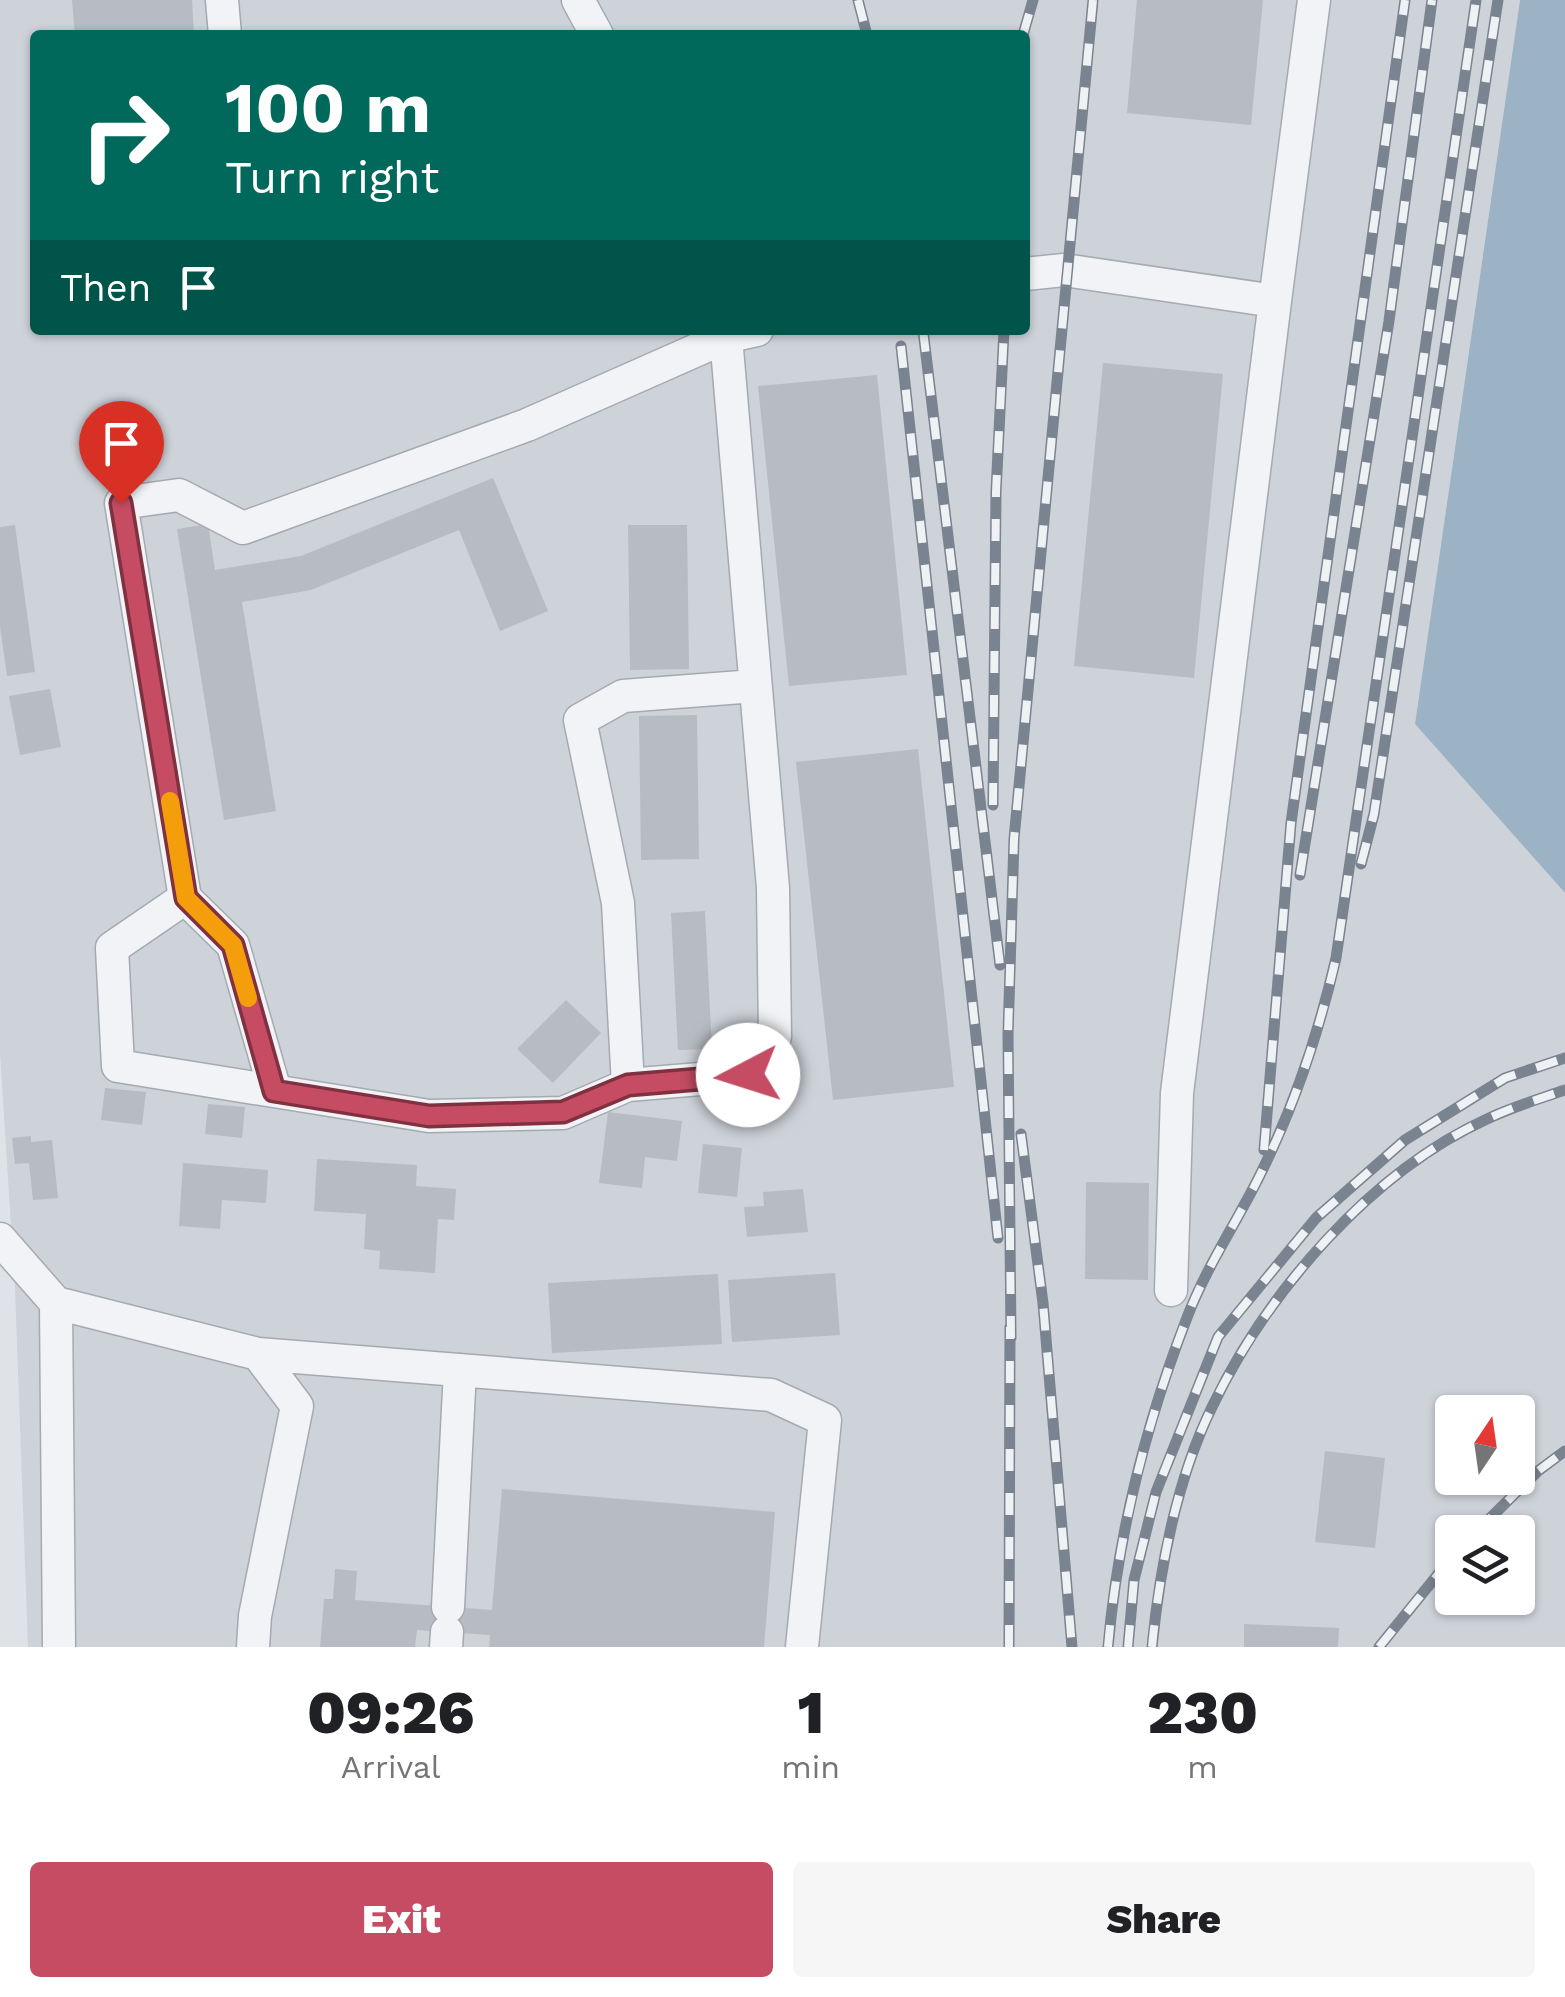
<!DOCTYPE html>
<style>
body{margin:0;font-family:"Work Sans",sans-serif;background:#f6f6f6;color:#202124;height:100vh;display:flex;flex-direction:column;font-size:38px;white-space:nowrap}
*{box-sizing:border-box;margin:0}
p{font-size:32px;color:#757577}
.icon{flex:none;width:55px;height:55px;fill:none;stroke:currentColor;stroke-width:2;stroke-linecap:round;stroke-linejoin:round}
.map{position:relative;height:1647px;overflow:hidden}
.details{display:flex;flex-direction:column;background:#fff;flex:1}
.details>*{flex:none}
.guide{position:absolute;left:30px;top:30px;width:1000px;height:305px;border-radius:10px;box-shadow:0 2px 8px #0004;background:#00695c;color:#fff;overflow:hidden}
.needle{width:65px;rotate:13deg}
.fabs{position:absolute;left:1435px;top:1395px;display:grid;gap:20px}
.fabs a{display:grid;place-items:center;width:100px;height:100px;border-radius:10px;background:#fff;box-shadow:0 2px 8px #0004;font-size:50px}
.pin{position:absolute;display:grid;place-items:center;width:85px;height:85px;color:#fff;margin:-102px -42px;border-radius:50% 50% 50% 0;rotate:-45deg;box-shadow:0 0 10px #0007}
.pin .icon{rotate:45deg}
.me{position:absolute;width:110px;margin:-55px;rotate:265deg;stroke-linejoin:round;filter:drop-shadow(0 0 8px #0008)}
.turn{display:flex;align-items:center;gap:35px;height:210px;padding:0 30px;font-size:45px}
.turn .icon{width:130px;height:130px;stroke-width:2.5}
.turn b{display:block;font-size:70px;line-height:85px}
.then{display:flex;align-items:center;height:95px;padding:0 30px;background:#0003;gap:20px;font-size:38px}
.eta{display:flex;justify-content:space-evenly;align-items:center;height:170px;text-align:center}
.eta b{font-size:60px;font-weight:800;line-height:70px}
.action{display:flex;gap:20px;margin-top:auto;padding:20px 30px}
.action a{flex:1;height:115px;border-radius:10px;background:#c54c63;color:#fff;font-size:40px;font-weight:800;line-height:115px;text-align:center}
.action a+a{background:#f6f6f6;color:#202124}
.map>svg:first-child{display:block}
.built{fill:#ced2d9;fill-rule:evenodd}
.water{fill:#9cb2c5}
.building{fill:#b7bcc4}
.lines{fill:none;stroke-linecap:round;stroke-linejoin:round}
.minor-casing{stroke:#a5aab2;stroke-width:35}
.minor{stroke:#f2f3f6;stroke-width:32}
.rail-casing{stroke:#7a8390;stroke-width:11}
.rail{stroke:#eff2f5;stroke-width:8;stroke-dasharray:22;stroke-linecap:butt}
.route-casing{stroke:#803140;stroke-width:25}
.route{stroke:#c54c63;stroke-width:18}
.slow{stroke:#f59e0b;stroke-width:18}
</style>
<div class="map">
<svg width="1565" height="1647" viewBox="0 0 1565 1647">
<rect width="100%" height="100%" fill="#dfe3e8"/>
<path class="built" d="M 0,0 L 1520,0 L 1415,724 L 1565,893 L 1565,1647 L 28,1647 L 15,1288 L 0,1053 ZM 35,35 L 1025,35 L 1025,330 L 35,330 ZM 1452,1412 L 1518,1412 L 1518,1478 L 1452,1478 ZM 1452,1532 L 1518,1532 L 1518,1598 L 1452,1598 Z"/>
<path class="water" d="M 1520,0 L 1565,0 L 1565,893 L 1415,724 Z"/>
<path class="building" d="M 72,0 L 192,0 L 194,35 L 75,35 Z
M 1137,0 L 1263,0 L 1251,125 L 1127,113 Z
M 1103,363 L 1223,374 L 1194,678 L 1074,666 Z
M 877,375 L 907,675 L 789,686 L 758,386 Z
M 493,478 L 548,611 L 500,631 L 459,530 L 311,590 L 242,602 L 276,811 L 224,820 L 177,529 L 208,524 L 215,570 L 301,556 Z
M 15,525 L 35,672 L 7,676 L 0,627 L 0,527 Z
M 628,525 L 687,525 L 689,669 L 630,670 Z
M 50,689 L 61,747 L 20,755 L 9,696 Z
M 697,715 L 699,859 L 641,860 L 639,716 Z
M 918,749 L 954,1087 L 833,1100 L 796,762 Z
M 705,911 L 712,1049 L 678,1050 L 671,913 Z
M 566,1000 L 601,1033 L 553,1083 L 517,1049 Z
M 105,1088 L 146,1092 L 142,1125 L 101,1120 Z
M 208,1104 L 245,1107 L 242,1138 L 205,1134 Z
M 608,1112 L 682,1121 L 677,1161 L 645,1157 L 642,1188 L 599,1183 Z
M 31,1136 L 31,1142 L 52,1140 L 58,1198 L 33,1200 L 29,1163 L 15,1164 L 12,1138 Z
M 703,1144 L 742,1148 L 737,1197 L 698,1193 Z
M 317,1159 L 417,1165 L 416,1186 L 456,1189 L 454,1220 L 438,1219 L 435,1273 L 379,1269 L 380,1251 L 364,1249 L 366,1214 L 314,1211 Z
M 183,1163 L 268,1170 L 266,1203 L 222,1200 L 220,1229 L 179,1226 Z
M 1086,1182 L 1149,1183 L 1148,1280 L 1085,1279 Z
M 803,1189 L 808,1232 L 747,1237 L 744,1207 L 764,1206 L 763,1192 Z
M 835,1273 L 840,1335 L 732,1342 L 728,1280 Z
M 718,1274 L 722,1344 L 552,1353 L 548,1283 Z
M 1325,1451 L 1385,1458 L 1375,1548 L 1315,1542 Z
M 502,1489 L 775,1512 L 764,1647 L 489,1647 L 490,1635 L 417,1630 L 415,1647 L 320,1647 L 324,1599 L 333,1599 L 335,1569 L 357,1571 L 355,1600 L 492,1610 Z
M 1244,1624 L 1339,1628 L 1338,1647 L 1244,1647 Z"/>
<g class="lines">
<defs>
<path id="minor" d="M 222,0 L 225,35
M 578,0 L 597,35
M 1025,274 L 1064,270 L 1275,301 L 1314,0
M 726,337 L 773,888 L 775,1037 L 748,1075 L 628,1085 L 563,1113 L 429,1116 L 118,1066 L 112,948 L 185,898 L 121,503 L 179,495 L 243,528 L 527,425 L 726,337 L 757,330
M 185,898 L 233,945 L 275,1091
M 628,1085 L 618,903 L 580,720 L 623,696 L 755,686
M 0,1239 L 56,1303 L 258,1354 L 771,1395 L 825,1420 L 802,1647
M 1171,1290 L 1177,1093 L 1275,301
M 56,1303 L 59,1647
M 448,1607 L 460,1370
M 253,1647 L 255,1616 L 297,1406 L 258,1354
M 446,1647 L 447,1632"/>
</defs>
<use href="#minor" class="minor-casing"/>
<use href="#minor" class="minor"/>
<defs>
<path id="rail" d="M 858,0 L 867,35
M 1023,35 L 1033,0
M 923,330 L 1000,965
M 901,346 L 998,1238
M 993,805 L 996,492 L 1004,330
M 1361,864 L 1374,814 L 1498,0
M 1300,875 L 1389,321 L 1432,0
M 1021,1134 L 1043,1303 L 1072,1647
M 1264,1150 L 1291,823 L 1405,0
M 1011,1338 L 1008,1035 L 1014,839 L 1093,0
M 1476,1532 L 1538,1471 L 1565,1451
M 1009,1647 L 1010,1327
M 1108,1647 C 1118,1534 1147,1420 1188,1315 C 1207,1266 1238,1220 1261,1173 C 1295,1104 1319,1032 1336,958 L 1476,0
M 1128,1647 L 1134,1580 L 1156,1492 L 1218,1337 L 1316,1218 L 1405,1140 L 1505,1078 L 1565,1058
M 1152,1647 C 1160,1566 1177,1478 1213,1405 C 1268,1291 1371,1172 1487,1119 C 1512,1107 1539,1099 1565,1090
M 1379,1647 L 1452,1557"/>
</defs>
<use href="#rail" class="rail-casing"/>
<use href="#rail" class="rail"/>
</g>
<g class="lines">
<defs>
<path id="route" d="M 121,503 L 186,898 L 233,945 L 274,1091 L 429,1116 L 563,1112 L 628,1085 L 748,1075"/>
</defs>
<use href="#route" class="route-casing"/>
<use href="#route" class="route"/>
<path class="slow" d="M 170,801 L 186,898 L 233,945 L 248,998"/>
</g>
</svg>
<div class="fabs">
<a><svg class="needle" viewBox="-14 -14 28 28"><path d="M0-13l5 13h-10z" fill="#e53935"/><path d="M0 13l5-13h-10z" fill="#757577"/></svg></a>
<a><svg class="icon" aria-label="layers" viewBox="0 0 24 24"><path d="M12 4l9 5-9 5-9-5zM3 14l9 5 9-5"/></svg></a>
</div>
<div class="pin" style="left:121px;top:503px;background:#d93025"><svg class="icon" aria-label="arrive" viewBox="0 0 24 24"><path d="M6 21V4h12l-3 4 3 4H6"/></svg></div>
<svg class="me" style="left:748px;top:1075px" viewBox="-20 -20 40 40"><circle r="19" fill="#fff"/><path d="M0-13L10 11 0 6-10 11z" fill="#c54c63"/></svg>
<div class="guide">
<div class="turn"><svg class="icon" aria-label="right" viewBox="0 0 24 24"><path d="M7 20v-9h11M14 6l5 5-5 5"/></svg><div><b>100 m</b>Turn right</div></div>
<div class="then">Then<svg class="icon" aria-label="arrive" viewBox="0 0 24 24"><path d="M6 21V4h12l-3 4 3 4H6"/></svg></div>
</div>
</div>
<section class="details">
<div class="eta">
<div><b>09:26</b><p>Arrival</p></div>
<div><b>1</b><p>min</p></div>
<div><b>230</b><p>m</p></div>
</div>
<div class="action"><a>Exit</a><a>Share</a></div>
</section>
